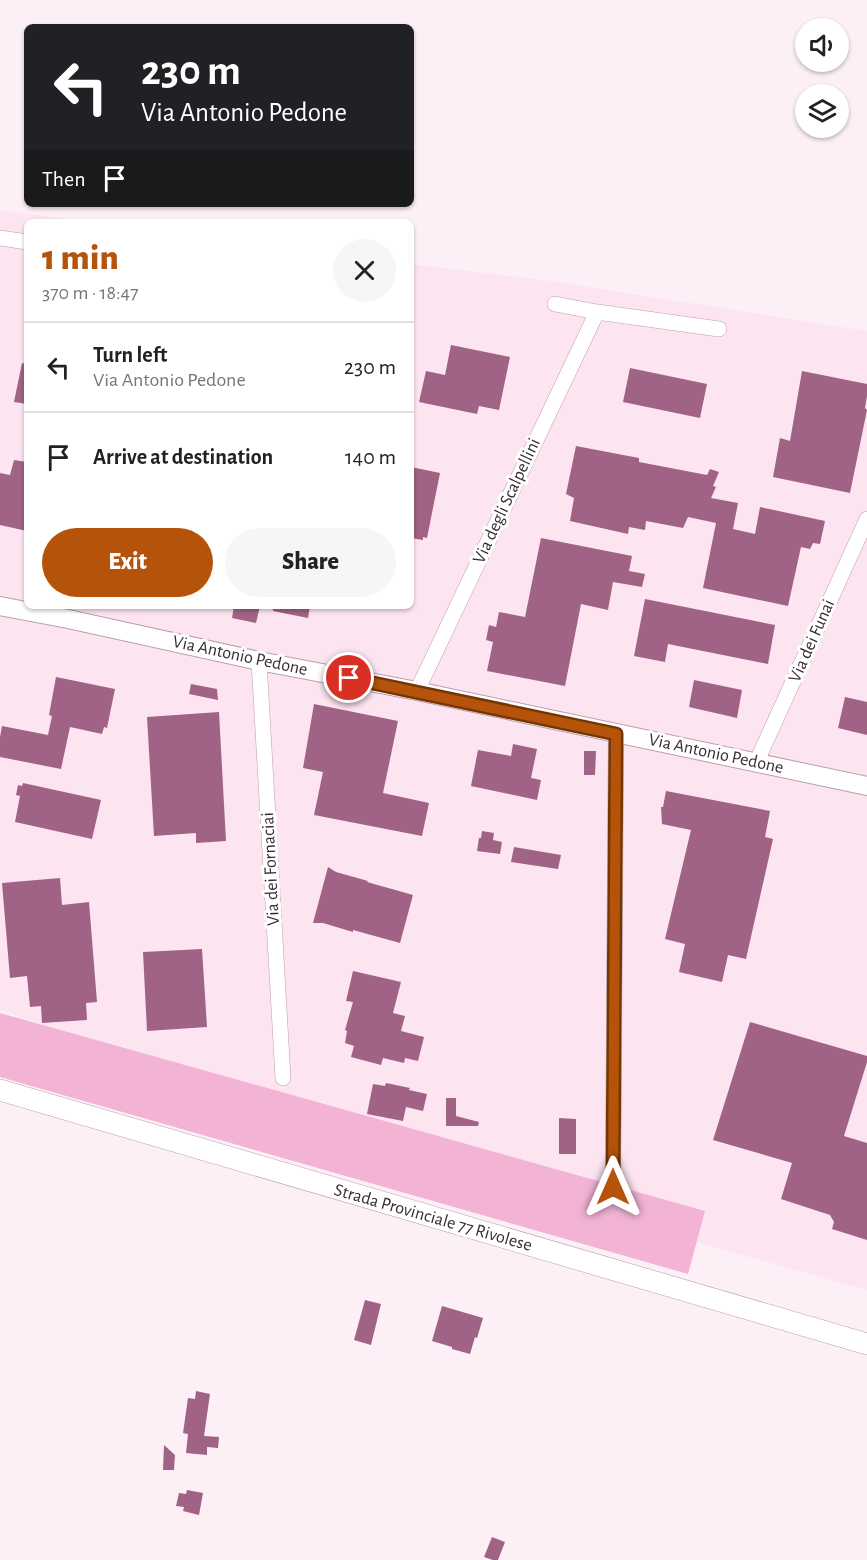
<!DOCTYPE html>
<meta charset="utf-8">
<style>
body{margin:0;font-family:"Alegreya Sans",sans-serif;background:#f6f6f6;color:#222;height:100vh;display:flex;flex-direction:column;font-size:22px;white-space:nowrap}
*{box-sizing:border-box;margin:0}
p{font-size:20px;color:#767676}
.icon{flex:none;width:33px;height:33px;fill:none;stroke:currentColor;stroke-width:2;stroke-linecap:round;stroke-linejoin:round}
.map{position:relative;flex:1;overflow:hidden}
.drawer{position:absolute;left:24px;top:219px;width:390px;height:390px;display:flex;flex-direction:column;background:#fff;border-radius:9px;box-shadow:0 2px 4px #0004}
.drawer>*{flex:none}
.top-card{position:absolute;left:24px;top:24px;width:390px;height:183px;border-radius:9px;box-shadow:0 2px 4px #0004;background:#202124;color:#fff;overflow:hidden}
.tools{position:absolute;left:795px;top:18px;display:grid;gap:12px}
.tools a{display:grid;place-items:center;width:54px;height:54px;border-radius:50%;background:#fff;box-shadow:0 2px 4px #0004;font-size:30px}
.pin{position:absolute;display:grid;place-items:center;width:51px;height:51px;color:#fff;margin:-26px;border:3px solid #fff;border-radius:50%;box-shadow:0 2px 6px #0007}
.me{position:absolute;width:66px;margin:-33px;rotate:0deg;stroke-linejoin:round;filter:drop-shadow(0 0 4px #0008)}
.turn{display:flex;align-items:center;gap:21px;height:126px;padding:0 18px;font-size:27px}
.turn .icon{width:78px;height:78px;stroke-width:2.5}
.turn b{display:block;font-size:42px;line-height:51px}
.then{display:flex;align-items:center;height:57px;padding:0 18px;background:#0003;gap:12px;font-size:22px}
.round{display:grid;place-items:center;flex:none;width:63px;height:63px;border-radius:32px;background:#f6f6f6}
.head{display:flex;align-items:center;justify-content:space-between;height:102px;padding:0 18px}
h1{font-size:36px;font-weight:800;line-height:45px;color:#b45309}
.primary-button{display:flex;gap:12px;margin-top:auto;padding:12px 18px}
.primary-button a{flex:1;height:69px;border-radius:36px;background:#b45309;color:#fff;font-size:24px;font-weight:800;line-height:69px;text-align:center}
.primary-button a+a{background:#f6f6f6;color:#222}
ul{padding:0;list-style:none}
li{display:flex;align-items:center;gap:18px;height:90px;padding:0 18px;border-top:2px solid #e0e0e0}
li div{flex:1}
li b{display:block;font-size:22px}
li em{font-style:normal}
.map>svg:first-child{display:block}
.built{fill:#fde4f1}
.green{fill:#f2b3d5}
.building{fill:#a06385}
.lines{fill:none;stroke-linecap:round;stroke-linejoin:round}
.minor-casing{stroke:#bd9eaf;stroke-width:16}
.tertiary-casing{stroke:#bd9eaf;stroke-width:20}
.secondary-casing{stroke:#bd9eaf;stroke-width:22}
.minor{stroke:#fff;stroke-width:15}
.tertiary{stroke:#fff;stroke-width:18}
.secondary{stroke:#fff;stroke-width:21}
.route-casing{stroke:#753606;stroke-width:15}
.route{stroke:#b45309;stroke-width:10}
.labels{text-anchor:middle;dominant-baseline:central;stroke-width:6;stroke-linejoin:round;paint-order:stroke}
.street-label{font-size:18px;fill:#382c32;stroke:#fff}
</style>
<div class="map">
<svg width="867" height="1560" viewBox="0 0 867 1560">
<rect width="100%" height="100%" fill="#fdeff6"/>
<path class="built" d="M 0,210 L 89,222 L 27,222 L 27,606 L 411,606 L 411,264 L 551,281 L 867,331 L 867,1290 L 456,1175 L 0,1010 Z"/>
<path class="green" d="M 0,1013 L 705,1211 L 688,1274 L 0,1077 Z"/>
<path class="building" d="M 451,345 L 510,357 L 499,410 L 479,406 L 477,414 L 419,402 L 426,371 L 445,375 Z
M 22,363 L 27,364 L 27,404 L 14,402 Z
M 630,368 L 707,384 L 700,418 L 623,402 Z
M 802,371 L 867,384 L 867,396 L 865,408 L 867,410 L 850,493 L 773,477 L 780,438 L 790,441 Z
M 576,446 L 639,458 L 639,462 L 707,475 L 710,469 L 719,472 L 713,486 L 716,487 L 711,498 L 738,503 L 733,529 L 755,534 L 760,507 L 825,521 L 820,544 L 813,543 L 810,549 L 801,547 L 788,606 L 703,588 L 716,523 L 688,517 L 683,528 L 646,521 L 645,530 L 629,527 L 628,534 L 570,521 L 574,498 L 566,494 Z
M 14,460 L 27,462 L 27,531 L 0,525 L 0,473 L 10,475 Z
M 411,467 L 440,473 L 427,538 L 423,537 L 423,540 L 411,538 Z
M 541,538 L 632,556 L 629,571 L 645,574 L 642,587 L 613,582 L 608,610 L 581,604 L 565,686 L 487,671 L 493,642 L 486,640 L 489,625 L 496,627 L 499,612 L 525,617 Z
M 645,599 L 775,625 L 768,664 L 668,644 L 665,662 L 634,656 Z
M 234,606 L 260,606 L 256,623 L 232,618 Z
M 273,606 L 310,606 L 308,618 L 273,611 Z
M 56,677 L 115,689 L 107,728 L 104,727 L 102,734 L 70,727 L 61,769 L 0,757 L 0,737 L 2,726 L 48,735 L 52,716 L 49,715 Z
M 694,680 L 742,690 L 737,718 L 689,707 Z
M 191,684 L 217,689 L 218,700 L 189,694 Z
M 845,697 L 867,702 L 867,735 L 838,728 Z
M 314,704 L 398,721 L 383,793 L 429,803 L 422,836 L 314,815 L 323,772 L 303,768 Z
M 219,712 L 226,841 L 196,843 L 196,833 L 154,836 L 147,717 Z
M 513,744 L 537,749 L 531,778 L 541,780 L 537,800 L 471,786 L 478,750 L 511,756 Z
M 584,751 L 596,751 L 595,775 L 584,775 Z
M 23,783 L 101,800 L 92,839 L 15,822 L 20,796 L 16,795 L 18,785 L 22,786 Z
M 666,791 L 770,811 L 765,837 L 773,839 L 746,959 L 728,955 L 722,982 L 679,972 L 685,944 L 665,939 L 691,830 L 662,824 L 661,807 L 663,807 Z
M 482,831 L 494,833 L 493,840 L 502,842 L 500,854 L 477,851 L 479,838 L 481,838 Z
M 514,847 L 561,855 L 558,869 L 511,862 Z
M 328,867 L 336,872 L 368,881 L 367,882 L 413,895 L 400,943 L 353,930 L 353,932 L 323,923 L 313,923 Z
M 60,878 L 62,905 L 89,902 L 97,1002 L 86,1003 L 87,1020 L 42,1023 L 41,1006 L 30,1007 L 27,976 L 10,978 L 2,883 Z
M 202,949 L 207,1027 L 147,1031 L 143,952 Z
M 353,971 L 401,982 L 393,1013 L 405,1016 L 401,1031 L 424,1037 L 418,1061 L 405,1058 L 404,1063 L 383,1058 L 381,1065 L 351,1057 L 354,1046 L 345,1043 L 347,1031 L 345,1030 L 353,1002 L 346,1001 Z
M 750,1022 L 867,1056 L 867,1062 L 844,1136 L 867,1143 L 867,1240 L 832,1229 L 834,1222 L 830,1215 L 781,1199 L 792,1163 L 713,1140 Z
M 386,1083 L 410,1088 L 409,1090 L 427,1094 L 423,1111 L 406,1107 L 403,1121 L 367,1114 L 373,1084 L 385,1086 Z
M 446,1098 L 456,1098 L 456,1116 L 479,1122 L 478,1126 L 446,1126 Z
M 559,1118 L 576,1119 L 576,1154 L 559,1154 Z
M 365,1300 L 381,1304 L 371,1345 L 354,1340 Z
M 442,1306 L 483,1318 L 477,1338 L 475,1337 L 470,1354 L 452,1349 L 452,1347 L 432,1341 Z
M 196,1391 L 210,1394 L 204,1436 L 219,1437 L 218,1448 L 207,1447 L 207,1455 L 186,1453 L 188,1434 L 183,1433 L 188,1398 L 195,1399 Z
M 164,1445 L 175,1455 L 174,1470 L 163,1470 Z
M 187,1490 L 203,1493 L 199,1515 L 183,1511 L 184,1507 L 176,1506 L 179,1493 L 186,1494 Z
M 492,1537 L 505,1542 L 498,1560 L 493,1560 L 484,1557 Z"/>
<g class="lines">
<defs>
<path id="minor" d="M 0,238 L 27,242
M 555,304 L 597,312
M 259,661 L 283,1078
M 417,691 L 597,312 L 719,329
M 756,763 L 867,519
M 613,1187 L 616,734"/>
<path id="tertiary" d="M 0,606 L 68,619 L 259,661 L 417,691 L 867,786"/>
<path id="secondary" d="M 0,1090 L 867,1344"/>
</defs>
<use href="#minor" class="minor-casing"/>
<use href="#tertiary" class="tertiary-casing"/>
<use href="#secondary" class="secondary-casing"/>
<use href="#minor" class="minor"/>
<use href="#tertiary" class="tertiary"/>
<use href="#secondary" class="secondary"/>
</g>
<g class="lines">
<defs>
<path id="route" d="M 349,678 L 616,734 L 613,1187"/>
</defs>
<use href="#route" class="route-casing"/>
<use href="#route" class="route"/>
</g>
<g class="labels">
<g class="street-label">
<text transform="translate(507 501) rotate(-65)">Via degli Scalpellini</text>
<text transform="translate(812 641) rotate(-66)">Via dei Funai</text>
<text transform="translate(240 656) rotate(12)">Via Antonio Pedone</text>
<text transform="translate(716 754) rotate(12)">Via Antonio Pedone</text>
<text transform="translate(271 869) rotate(-93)">Via dei Fornaciai</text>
<text transform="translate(433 1218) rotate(16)">Strada Provinciale 77 Rivolese</text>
</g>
</g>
</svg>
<div class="tools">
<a><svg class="icon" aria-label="sound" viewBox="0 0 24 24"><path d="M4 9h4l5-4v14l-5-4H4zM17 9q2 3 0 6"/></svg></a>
<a><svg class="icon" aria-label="layers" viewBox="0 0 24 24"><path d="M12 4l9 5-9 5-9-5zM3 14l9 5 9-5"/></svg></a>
</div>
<div class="pin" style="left:349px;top:678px;background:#d93025"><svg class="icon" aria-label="arrive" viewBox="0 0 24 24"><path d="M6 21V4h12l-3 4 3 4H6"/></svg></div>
<svg class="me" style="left:613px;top:1187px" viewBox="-20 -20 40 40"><path d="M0-17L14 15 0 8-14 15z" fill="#b45309" stroke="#fff" stroke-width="4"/></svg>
<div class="top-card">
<div class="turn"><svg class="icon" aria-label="left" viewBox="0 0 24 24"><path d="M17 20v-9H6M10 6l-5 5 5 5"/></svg><div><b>230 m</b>Via Antonio Pedone</div></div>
<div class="then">Then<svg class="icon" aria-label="arrive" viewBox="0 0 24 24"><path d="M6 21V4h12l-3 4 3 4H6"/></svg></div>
</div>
<section class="drawer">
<div class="head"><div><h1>1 min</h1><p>370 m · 18:47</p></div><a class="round"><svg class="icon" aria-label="close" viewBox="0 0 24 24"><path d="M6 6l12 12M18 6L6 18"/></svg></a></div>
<ul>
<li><svg class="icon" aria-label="left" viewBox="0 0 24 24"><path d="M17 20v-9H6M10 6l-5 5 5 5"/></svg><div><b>Turn left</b><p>Via Antonio Pedone</p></div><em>230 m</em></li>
<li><svg class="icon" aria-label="arrive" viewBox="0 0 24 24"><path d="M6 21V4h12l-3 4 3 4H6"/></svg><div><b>Arrive at destination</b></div><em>140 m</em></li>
</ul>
<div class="primary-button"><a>Exit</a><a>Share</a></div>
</section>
</div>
